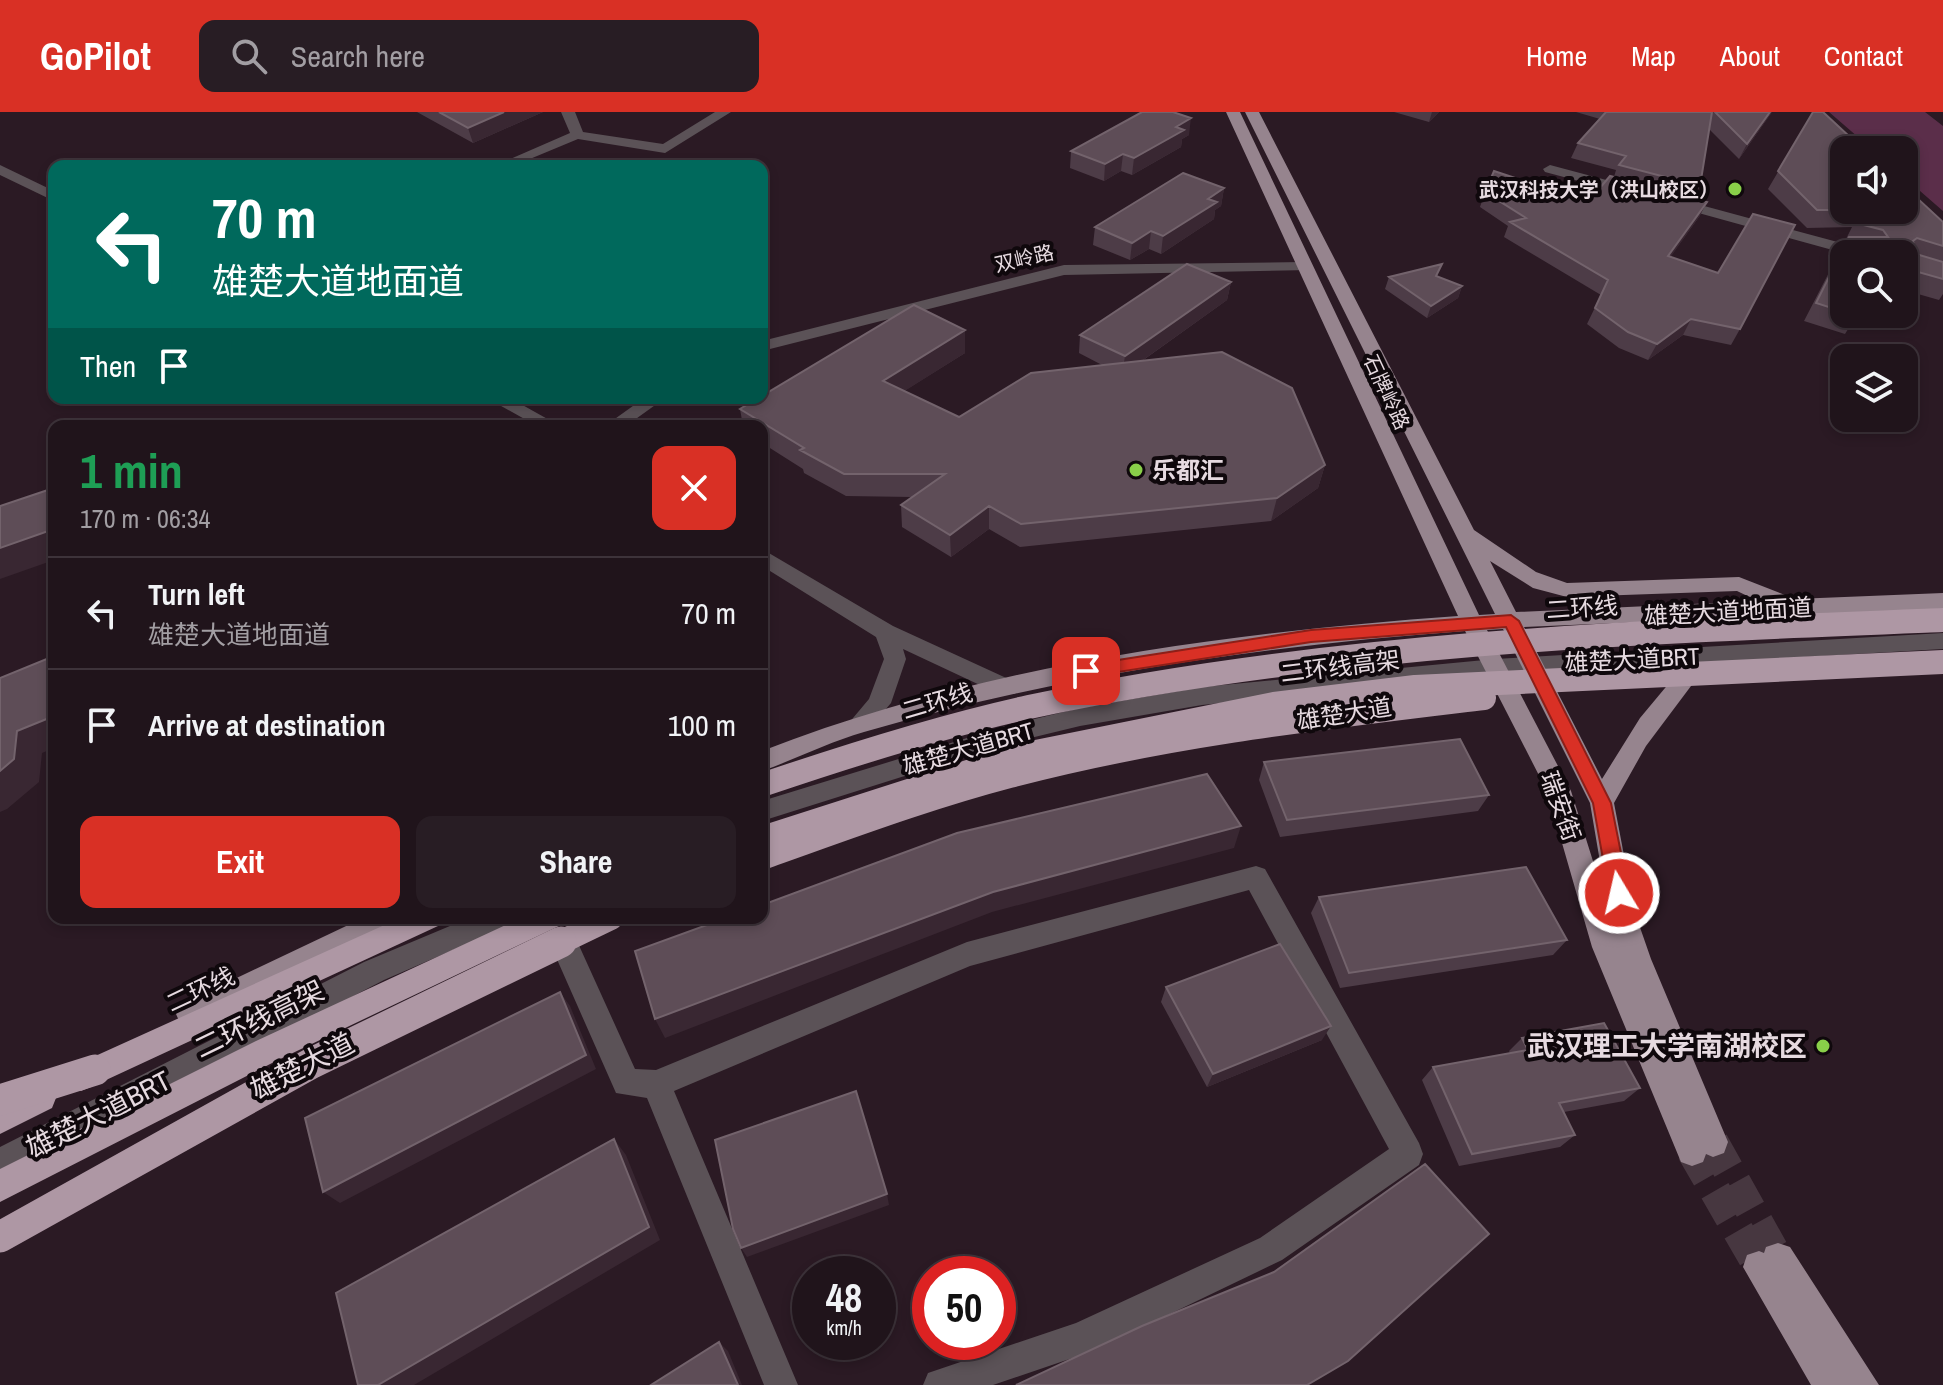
<!DOCTYPE html>
<meta charset="utf-8">
<style>
body{margin:0;font-family:"Archivo Narrow","Noto Sans SC",sans-serif;background:#281d24;color:#f1f3f6;height:100vh;display:flex;flex-direction:column;font-size:30px;white-space:nowrap}
*{box-sizing:border-box;margin:0}
p{font-size:26px;color:#a29ea3}
.icon{flex:none;width:44px;height:44px;fill:none;stroke:currentColor;stroke-width:2;stroke-linecap:round;stroke-linejoin:round}
.map{position:relative;flex:1;overflow:hidden}
.panel{position:absolute;left:48px;top:308px;width:720px;height:504px;display:flex;flex-direction:column;background:#20141b;border-radius:16px;box-shadow:0 4px 12px #0003,0 0 0 2px #3d333a}
.panel>*{flex:none}
.hud{position:absolute;left:48px;top:48px;width:720px;height:244px;border-radius:16px;box-shadow:0 4px 12px #0003,0 0 0 2px #3d333a;background:#00695c;color:#fff;overflow:hidden}
.buttons{position:absolute;left:1830px;top:24px;display:grid;gap:16px}
.buttons a{display:grid;place-items:center;width:88px;height:88px;border-radius:16px;background:#20141b;box-shadow:0 4px 12px #0003,0 0 0 2px #3d333a;font-size:40px}
.speed{position:absolute;left:792px;top:1144px;display:flex;gap:16px;font-size:40px;font-weight:700;text-align:center}
.speed>*{display:grid;place-content:center;width:104px;height:104px;border-radius:50%;background:#20141b;box-shadow:0 4px 12px #0003,0 0 0 2px #3d333a;line-height:1}
.speed small{font-size:20px;font-weight:400}
.speed .limit{border:12px solid #d22;background:#fff;color:#111}
.pin{position:absolute;display:grid;place-items:center;width:68px;height:68px;color:#fff;margin:-34px;border-radius:16px;box-shadow:0 4px 12px #0006}
.me{position:absolute;width:88px;margin:-44px;rotate:351deg;stroke-linejoin:round;filter:drop-shadow(0 0 6px #0008)}
.turn{display:flex;align-items:center;gap:28px;height:168px;padding:0 32px;font-size:36px}
.turn .icon{width:104px;height:104px;stroke-width:2.5}
.turn b{display:block;font-size:56px;line-height:68px}
.then{display:flex;align-items:center;height:76px;padding:0 32px;background:#0003;gap:16px;font-size:30px}
.round{display:grid;place-items:center;flex:none;width:84px;height:84px;border-radius:16px;background:#281d24}
.summary{display:flex;align-items:center;justify-content:space-between;height:136px;padding:0 32px}
h1{font-size:48px;font-weight:700;line-height:60px;color:#1e9e55}
.button{display:flex;gap:16px;margin-top:auto;padding:16px 32px}
.button a{flex:1;height:92px;border-radius:16px;background:#d93025;color:#fff;font-size:32px;font-weight:700;line-height:92px;text-align:center}
.button a+a{background:#281d24;color:#f1f3f6}
ul{padding:0;list-style:none}
li{display:flex;align-items:center;gap:24px;height:112px;padding:0 32px;border-top:2px solid #3d333a}
li div{flex:1}
li b{display:block;font-size:30px}
li em{font-style:normal}
header{display:flex;align-items:center;gap:48px;box-sizing:border-box;height:112px;padding:0 40px;background:#d93025;color:#fff}
header strong{font-size:38px}
nav{display:flex;gap:44px;margin-inline-start:auto;font-size:28px}
.search{width:560px;height:72px;background:#281d24;display:flex;align-items:center;gap:20px;box-sizing:border-box;padding:0 28px;border-radius:16px;color:#a29ea3;font-size:30px}
.map>svg:first-child{display:block}
.green{fill:#5b2e4a}
.lines{fill:none;stroke-linecap:round;stroke-linejoin:round}
.major-tunnel{stroke:#473740;stroke-width:31;stroke-dasharray:31 15;stroke-linecap:butt}
.minor{fill:#5b5257;fill-rule:evenodd}
.major{fill:#96848e;fill-rule:evenodd}
.highway{fill:#ae97a4;fill-rule:evenodd}
.highway-bridge-far1{stroke:#ae97a4;stroke-width:24}
.highway-bridge{stroke:#ae97a4;stroke-width:31}
.wall{fill:#4d3c47}
.shaded-wall{fill:#392732}
.building{fill:#5e4d57;stroke:#73636c;stroke-width:2}
.route{fill:#d93025;stroke:#8d1f18;stroke-width:2}
.poi-dot{fill:#89cf49;stroke:#0f080c;stroke-width:3}
.labels{text-anchor:middle;dominant-baseline:central;stroke-width:8;stroke-linejoin:round;paint-order:stroke}
.far-poi-label{font-size:20px;font-weight:bold;fill:#e6dae0;stroke:#0f080c;text-anchor:end}
.far-street-label{font-size:20px;fill:#e6dae0;stroke:#0f080c}
.poi-label{font-size:24px;font-weight:bold;fill:#e6dae0;stroke:#0f080c;text-anchor:start}
.street-label{font-size:24px;fill:#e6dae0;stroke:#0f080c}
.near-street-label{font-size:28px;fill:#e6dae0;stroke:#0f080c}
.near-poi-label{font-size:28px;font-weight:bold;fill:#e6dae0;stroke:#0f080c;text-anchor:end}
</style>
<header>
<strong>GoPilot</strong>
<div class="search"><svg class="icon" aria-label="search" viewBox="0 0 24 24"><circle cx="10" cy="10" r="6"/><path d="M15 15l6 6"/></svg>Search here</div>
<nav><a>Home</a><a>Map</a><a>About</a><a>Contact</a></nav>
</header>
<div class="map">
<svg width="1943" height="1273" viewBox="0 0 1943 1273">
<rect width="100%" height="100%" fill="#2b1a24"/>
<path class="green" d="M 1829,0 L 1925,0 L 1943,14 L 1943,99 L 1904,65 L 1904,38 L 1873,38 Z"/>
<g class="lines">
<path class="major-tunnel" d="M 1713,1030 L 1778,1147
M 1692,1039 L 1759,1155"/>
<path class="minor" d="M 561,0 L 575,0 L 583,20 L 663,32 L 715,0 L 731,0 L 665,41 L 578,27 L 513,54 L 494,54 L 570,21 Z
M 0,53 L 54,79 L 54,89 L 0,63 Z
M 1550,53 L 1640,77 L 1642,80 L 1635,84 L 1545,60 L 1543,57 Z
M 1671,85 L 1871,139 L 1873,142 L 1847,142 L 1666,92 L 1664,89 Z
M 1304,150 L 1310,152 L 1310,158 L 1064,163 L 762,239 L 762,229 L 1064,153 Z
M 487,286 L 510,286 L 560,314 L 537,314 Z
M 644,286 L 665,286 L 626,314 L 605,314 Z
M 762,437 L 893,514 L 1015,570 L 1018,576 L 1015,582 L 999,582 L 903,537 L 906,547 L 891,591 L 868,618 L 852,618 L 848,612 L 869,587 L 884,547 L 876,525 L 762,454 Z
M 1943,521 L 1943,537 L 1495,563 L 1202,593 L 1080,614 L 1006,632 L 762,709 L 762,689 L 1006,614 L 1080,596 L 1202,575 L 1495,547 Z
M 1256,754 L 1265,757 L 1419,1031 L 1423,1042 L 1419,1053 L 1282,1148 L 1093,1239 L 993,1273 L 923,1273 L 928,1261 L 1076,1211 L 1260,1126 L 1389,1037 L 1249,778 L 970,854 L 674,979 L 798,1273 L 764,1273 L 647,986 L 616,981 L 548,827 L 552,818 L 562,815 L 572,818 L 635,957 L 656,958 L 967,830 Z
M 469,806 L 511,806 L 508,814 L 384,868 L 0,1068 L 0,1035 L 364,850 Z"/>
<path class="major" d="M 1226,0 L 1240,0 L 1479,503 L 1495,502 L 1245,0 L 1259,0 L 1474,418 L 1536,460 L 1567,471 L 1739,465 L 1795,487 L 1943,481 L 1943,497 L 1524,515 L 1602,667 L 1640,606 L 1675,564 L 1691,564 L 1694,570 L 1646,634 L 1614,691 L 1635,801 L 1651,847 L 1728,1030 L 1724,1041 L 1713,1045 L 1706,1042 L 1703,1050 L 1692,1054 L 1681,1050 L 1592,835 L 1547,679 L 1465,519 C 1262,534 1060,563 864,620 C 829,630 796,647 762,659 L 762,639 C 983,553 1222,521 1458,504 ZM 1490,449 L 1533,476 L 1567,485 L 1737,479 L 1758,489 L 1516,500 ZM 1503,517 L 1590,691 L 1608,797 L 1571,679 L 1487,518 Z
M 363,806 L 403,806 L 400,814 L 200,911 L 190,915 L 180,911 L 176,902 L 180,893 Z
M 1778,1131 L 1790,1135 L 1879,1273 L 1811,1273 L 1743,1155 L 1747,1143 L 1759,1139 L 1764,1141 L 1766,1135 Z"/>
<path class="highway" d="M 400,806 L 441,806 L 438,814 L 91,975 L 81,979 L 71,975 L 66,965 L 71,955 Z
M 521,806 L 562,806 L 559,814 L 276,949 L 0,1090 L 0,1057 L 256,929 Z
M 41,971 L 52,976 L 56,986 L 52,996 L 0,1022 L 0,991 Z"/>
<path class="highway-bridge-far1" d="M 762,673 C 850,643 938,615 1029,595 C 1329,531 1637,520 1943,508
M 762,726 L 1021,643 L 1274,592 L 1415,575 L 1943,550
M 762,746 C 844,717 926,686 1010,664 C 1165,623 1326,605 1484,586
M 557,832 L 611,806"/>
<path class="highway-bridge" d="M 0,988 L 95,958
M 0,1125 L 312,951 L 561,830"/>
</g>
<path class="wall" d="M 417,0 L 543,0 L 473,31 Z
M 1394,0 L 1439,0 L 1429,10 Z
M 1576,0 L 1772,0 L 1739,47 L 1709,17 L 1700,74 L 1693,86 L 1707,90 L 1699,105 L 1670,145 L 1740,217 L 1731,233 L 1683,223 L 1648,248 L 1619,236 L 1587,212 L 1601,183 L 1504,125 L 1508,114 L 1480,95 L 1485,80 L 1588,90 L 1614,65 L 1616,58 L 1571,46 L 1578,31 L 1600,7 Z
M 1813,0 L 1904,98 L 1943,110 L 1943,182 L 1939,188 L 1904,178 L 1904,142 L 1844,142 L 1844,202 L 1858,202 L 1857,203 L 1845,222 L 1804,209 L 1838,143 L 1846,129 L 1845,129 L 1852,115 L 1807,116 L 1768,77 Z
M 1189,23 L 1182,27 L 1181,35 L 1132,63 L 1121,59 L 1104,69 L 1070,56 L 1071,39 Z
M 1224,76 L 1221,94 L 1215,98 L 1214,107 L 1161,142 L 1149,137 L 1130,148 L 1093,133 L 1095,115 Z
M 1437,164 L 1462,174 L 1458,186 L 1427,206 L 1385,177 L 1389,165 Z
M 1231,170 L 1227,188 L 1142,249 L 1325,353 L 1318,376 L 1271,409 L 1020,435 L 989,417 L 951,445 L 902,415 L 901,393 L 912,385 L 846,384 L 804,361 L 803,357 L 762,331 L 762,314 L 743,314 L 740,297 L 965,218 L 965,241 L 904,279 L 959,305 L 1102,253 L 1079,241 L 1080,223 Z
M 1264,650 L 1489,683 L 1478,699 L 1280,725 L 1259,668 Z
M 1319,785 L 1567,828 L 1553,843 L 1340,876 L 1311,801 Z
M 1166,875 L 1322,928 L 1207,975 L 1161,890 Z
M 1522,926 L 1640,976 L 1624,989 L 1564,1000 L 1575,1023 L 1560,1035 L 1459,1054 L 1422,968 L 1433,955 L 1510,941 L 1509,939 Z"/>
<path class="shaded-wall" d="M 504,0 L 543,0 L 473,31 L 468,16 Z
M 1432,0 L 1439,0 L 1429,10 Z
M 1770,0 L 1772,0 L 1739,47 L 1747,32 Z
M 1191,6 L 1189,23 L 1182,27 L 1181,35 L 1132,63 L 1134,46 L 1176,15 Z
M 1123,42 L 1121,59 L 1104,69 L 1105,52 Z
M 1224,76 L 1221,94 L 1215,98 L 1214,107 L 1161,142 L 1163,124 L 1208,87 Z
M 1707,90 L 1699,105 L 1660,160 L 1668,144 Z
M 1151,119 L 1149,137 L 1130,148 L 1132,131 Z
M 1231,170 L 1227,188 L 1122,263 L 1125,244 Z
M 1462,174 L 1458,186 L 1427,206 L 1431,194 Z
M 1691,207 L 1683,223 L 1648,248 L 1657,232 Z
M 965,218 L 965,241 L 884,292 L 883,269 Z
M 1325,353 L 1318,376 L 1271,409 L 1277,386 Z
M 989,394 L 989,417 L 951,445 L 950,423 Z
M 54,417 L 54,448 L 0,467 L 0,436 Z
M 54,604 L 54,636 L 42,641 L 39,670 L 7,697 L 0,700 L 0,659 L 17,619 Z
M 1241,714 L 1234,736 L 992,800 L 665,926 L 655,907 L 993,780 Z
M 560,880 L 570,894 L 596,957 L 340,1091 L 323,1080 Z
M 1331,914 L 1322,928 L 1207,975 L 1213,962 Z
M 614,1027 L 626,1043 L 660,1128 L 414,1273 L 378,1273 Z
M 887,1082 L 889,1093 L 747,1145 L 741,1136 Z
M 719,1230 L 728,1239 L 742,1273 L 738,1273 Z"/>
<path class="building" d="M 439,0 L 504,0 L 468,16 Z
M 1142,0 L 1173,0 L 1191,6 L 1176,15 L 1184,18 L 1134,46 L 1123,42 L 1105,52 L 1071,39 Z
M 1606,0 L 1712,0 L 1700,74 L 1619,53 L 1626,44 L 1578,31 Z
M 1715,0 L 1770,0 L 1747,32 Z
M 1813,0 L 1823,0 L 1864,38 L 1844,38 L 1844,98 L 1817,98 L 1778,59 Z
M 1494,59 L 1588,90 L 1610,64 L 1707,90 L 1668,144 L 1718,161 L 1753,102 L 1795,113 L 1740,217 L 1691,207 L 1657,232 L 1628,220 L 1595,196 L 1608,168 L 1510,110 L 1526,106 L 1485,80 Z
M 1183,61 L 1224,76 L 1208,87 L 1217,90 L 1163,124 L 1151,119 L 1132,131 L 1095,115 Z
M 1904,74 L 1943,110 L 1943,134 L 1917,126 L 1913,129 L 1916,142 L 1943,150 L 1943,167 L 1904,156 L 1904,142 L 1844,142 L 1844,200 L 1816,191 L 1849,125 L 1888,125 L 1883,118 L 1856,111 L 1863,98 L 1904,98 Z
M 1187,152 L 1231,170 L 1125,244 L 1080,223 Z
M 1442,152 L 1436,164 L 1462,174 L 1431,194 L 1389,165 Z
M 914,193 L 965,218 L 883,269 L 959,305 L 1031,261 L 1222,240 L 1292,276 L 1325,353 L 1277,386 L 1021,412 L 989,394 L 950,423 L 901,393 L 945,362 L 844,362 L 800,338 L 804,336 L 740,297 L 758,286 L 762,286 L 762,284 Z
M 54,376 L 54,417 L 0,436 L 0,394 Z
M 54,544 L 54,604 L 17,619 L 14,647 L 0,659 L 0,566 Z
M 1460,627 L 1489,683 L 1287,708 L 1264,650 Z
M 1207,662 L 1241,714 L 993,780 L 655,907 L 635,839 L 726,806 L 762,806 L 762,793 L 957,721 Z
M 1526,755 L 1567,828 L 1349,861 L 1319,785 Z
M 1280,832 L 1331,914 L 1213,962 L 1166,875 Z
M 560,880 L 586,943 L 323,1080 L 305,1006 Z
M 1604,911 L 1640,976 L 1559,991 L 1575,1023 L 1472,1042 L 1433,955 L 1528,938 L 1522,926 Z
M 856,979 L 887,1082 L 741,1136 L 733,1117 L 715,1028 Z
M 614,1027 L 649,1115 L 378,1273 L 358,1273 L 336,1181 Z
M 1425,1052 L 1489,1122 L 1348,1249 L 1307,1273 L 1016,1273 L 1142,1214 L 1274,1160 Z
M 719,1230 L 738,1273 L 651,1273 Z"/>
<path class="route" d="M 1511,503 L 1519,509 L 1611,691 L 1629,781 L 1626,788 L 1619,790 L 1609,781 L 1593,691 L 1506,515 L 1311,530 L 1086,565 L 1077,559 L 1086,553 L 1311,518 Z"/>
<g class="poi-dot">
<circle cx="1735" cy="77" r="8"/>
<circle cx="1136" cy="358" r="8"/>
<circle cx="1823" cy="934" r="8"/>
</g>
<g class="labels">
<g class="far-poi-label">
<text x="1719" y="77">武汉科技大学（洪山校区）</text>
</g>
<g class="far-street-label">
<text transform="translate(1024 146) rotate(-13)">双岭路</text>
<text transform="translate(1387 280) rotate(65)">石牌岭路</text>
</g>
<g class="poi-label">
<text x="1152" y="358">乐都汇</text>
</g>
<g class="street-label">
<text transform="translate(1582 495) rotate(-4)">二环线</text>
<text transform="translate(1728 499) rotate(-3)">雄楚大道地面道</text>
<text transform="translate(1632 547) rotate(-3)">雄楚大道BRT</text>
<text transform="translate(1340 554) rotate(-7)">二环线高架</text>
<text transform="translate(937 589) rotate(-16)">二环线</text>
<text transform="translate(1344 601) rotate(-9)">雄楚大道</text>
<text transform="translate(968 636) rotate(-16)">雄楚大道BRT</text>
<text transform="translate(1561 694) rotate(70)">瑞安街</text>
<text transform="translate(200 877) rotate(-25)">二环线</text>
</g>
<g class="near-street-label">
<text transform="translate(259 907) rotate(-26)">二环线高架</text>
<text transform="translate(302 954) rotate(-27)">雄楚大道</text>
<text transform="translate(98 1002) rotate(-27)">雄楚大道BRT</text>
</g>
<g class="near-poi-label">
<text x="1807" y="934">武汉理工大学南湖校区</text>
</g>
</g>
</svg>
<div class="buttons">
<a><svg class="icon" aria-label="sound" viewBox="0 0 24 24"><path d="M4 9h4l5-4v14l-5-4H4zM17 9q2 3 0 6"/></svg></a>
<a><svg class="icon" aria-label="search" viewBox="0 0 24 24"><circle cx="10" cy="10" r="6"/><path d="M15 15l6 6"/></svg></a>
<a><svg class="icon" aria-label="layers" viewBox="0 0 24 24"><path d="M12 4l9 5-9 5-9-5zM3 14l9 5 9-5"/></svg></a>
</div>
<div class="speed"><div>48<small>km/h</small></div><div class="limit">50</div></div>
<div class="pin" style="left:1086px;top:559px;background:#d93025"><svg class="icon" aria-label="arrive" viewBox="0 0 24 24"><path d="M6 21V4h12l-3 4 3 4H6"/></svg></div>
<svg class="me" style="left:1619px;top:781px" viewBox="-20 -20 40 40"><circle r="17" fill="#d93025" stroke="#fff" stroke-width="3"/><path d="M0-11L8 9 0 5-8 9z" fill="#fff"/></svg>
<div class="hud">
<div class="turn"><svg class="icon" aria-label="left" viewBox="0 0 24 24"><path d="M17 20v-9H6M10 6l-5 5 5 5"/></svg><div><b>70 m</b>雄楚大道地面道</div></div>
<div class="then">Then<svg class="icon" aria-label="arrive" viewBox="0 0 24 24"><path d="M6 21V4h12l-3 4 3 4H6"/></svg></div>
</div>
<section class="panel">
<div class="summary"><div><h1>1 min</h1><p>170 m · 06:34</p></div><a class="round" style="background:#d93025;color:#fff"><svg class="icon" aria-label="close" viewBox="0 0 24 24"><path d="M6 6l12 12M18 6L6 18"/></svg></a></div>
<ul>
<li><svg class="icon" aria-label="left" viewBox="0 0 24 24"><path d="M17 20v-9H6M10 6l-5 5 5 5"/></svg><div><b>Turn left</b><p>雄楚大道地面道</p></div><em>70 m</em></li>
<li><svg class="icon" aria-label="arrive" viewBox="0 0 24 24"><path d="M6 21V4h12l-3 4 3 4H6"/></svg><div><b>Arrive at destination</b></div><em>100 m</em></li>
</ul>
<div class="button"><a>Exit</a><a>Share</a></div>
</section>
</div>
